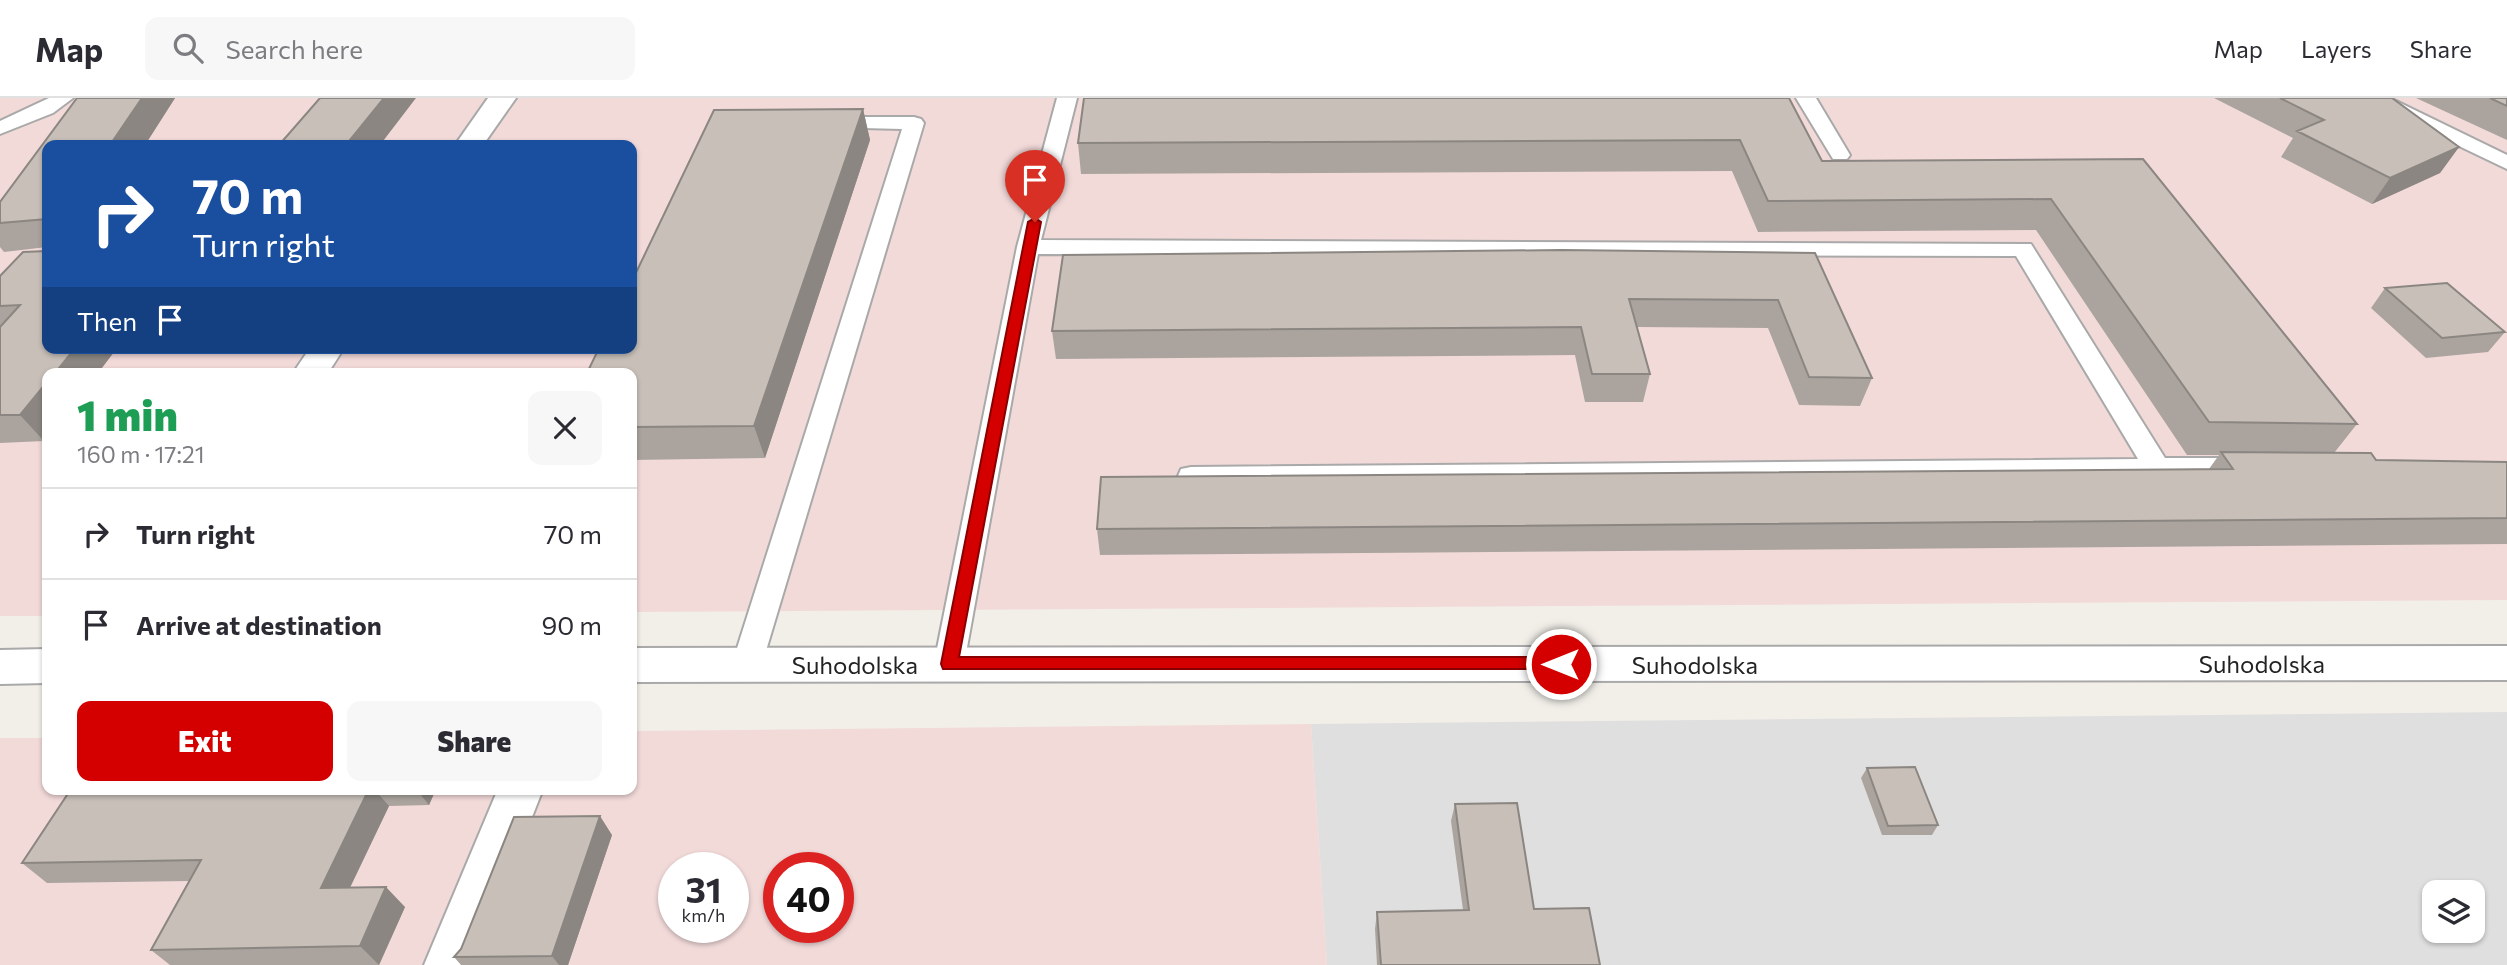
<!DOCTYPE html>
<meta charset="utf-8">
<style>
body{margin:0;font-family:Commissioner,sans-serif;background:#f7f7f7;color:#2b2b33;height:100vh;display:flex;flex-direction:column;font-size:26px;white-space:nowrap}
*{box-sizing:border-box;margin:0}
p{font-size:23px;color:#7c7c81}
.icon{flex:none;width:38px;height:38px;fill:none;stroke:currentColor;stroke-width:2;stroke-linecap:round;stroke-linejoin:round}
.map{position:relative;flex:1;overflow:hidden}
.sheet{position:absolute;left:42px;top:270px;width:595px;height:427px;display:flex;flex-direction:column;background:#fff;border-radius:14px;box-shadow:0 2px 5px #0004}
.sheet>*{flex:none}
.banner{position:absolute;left:42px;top:42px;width:595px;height:214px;border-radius:14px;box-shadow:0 2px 5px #0004;background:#1a4fa0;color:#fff;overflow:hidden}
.tools{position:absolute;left:2422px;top:782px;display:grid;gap:14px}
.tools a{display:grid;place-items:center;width:63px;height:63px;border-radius:14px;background:#fff;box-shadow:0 2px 5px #0004;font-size:35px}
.speed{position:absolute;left:658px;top:754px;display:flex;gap:14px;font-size:35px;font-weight:700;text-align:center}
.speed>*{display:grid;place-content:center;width:91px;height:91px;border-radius:50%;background:#fff;box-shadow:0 2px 5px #0004;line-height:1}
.speed small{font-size:18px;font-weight:400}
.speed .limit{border:10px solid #d22;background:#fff;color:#111}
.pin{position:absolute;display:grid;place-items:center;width:60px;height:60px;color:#fff;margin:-72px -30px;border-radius:50% 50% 50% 0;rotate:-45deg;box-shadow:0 0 7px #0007}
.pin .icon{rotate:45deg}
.me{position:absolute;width:77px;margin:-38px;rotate:270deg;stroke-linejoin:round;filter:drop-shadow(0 0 5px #0008)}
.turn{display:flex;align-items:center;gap:24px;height:147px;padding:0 35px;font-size:32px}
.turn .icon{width:91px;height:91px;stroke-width:2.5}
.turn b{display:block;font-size:49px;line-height:60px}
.then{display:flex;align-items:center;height:66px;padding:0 35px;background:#0003;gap:14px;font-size:26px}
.round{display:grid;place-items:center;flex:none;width:74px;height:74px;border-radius:14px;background:#f7f7f7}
.headline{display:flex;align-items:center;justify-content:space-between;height:119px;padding:0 35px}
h1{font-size:42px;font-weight:800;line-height:52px;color:#1e9e55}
.button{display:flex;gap:14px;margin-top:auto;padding:14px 35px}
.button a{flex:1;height:80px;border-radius:14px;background:#d40000;color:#fff;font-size:28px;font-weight:800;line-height:80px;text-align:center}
.button a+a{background:#f7f7f7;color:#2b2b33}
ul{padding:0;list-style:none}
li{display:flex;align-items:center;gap:21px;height:91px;padding:0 35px;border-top:2px solid #e1e1e2}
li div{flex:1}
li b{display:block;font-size:26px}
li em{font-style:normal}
header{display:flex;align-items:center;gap:42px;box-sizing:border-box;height:98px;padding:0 35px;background:#fff;border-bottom:2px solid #e1e1e2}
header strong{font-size:33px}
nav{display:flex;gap:38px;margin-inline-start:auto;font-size:24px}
.search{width:490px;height:63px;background:#f7f7f7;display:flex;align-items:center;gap:18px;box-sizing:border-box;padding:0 24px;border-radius:14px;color:#7c7c81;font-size:26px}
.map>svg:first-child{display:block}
.residential{fill:#e0dfdf;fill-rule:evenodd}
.commercial{fill:#f2dad9;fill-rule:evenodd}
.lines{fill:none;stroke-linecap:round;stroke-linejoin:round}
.service-casing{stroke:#a9a9a9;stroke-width:4}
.minor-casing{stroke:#a9a9a9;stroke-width:4}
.tertiary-casing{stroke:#a9a9a9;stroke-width:4}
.service{fill:#fff;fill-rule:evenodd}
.minor{fill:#fff;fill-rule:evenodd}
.tertiary{fill:#fff;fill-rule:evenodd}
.wall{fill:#aba49e}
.shaded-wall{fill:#8b8681}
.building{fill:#c7bfb8;stroke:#8b8681;stroke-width:2}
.route{fill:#d40000;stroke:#8a0000;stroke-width:2}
.labels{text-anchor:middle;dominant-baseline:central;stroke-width:7;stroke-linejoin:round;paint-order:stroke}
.street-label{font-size:24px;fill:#222;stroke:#fff}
</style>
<header>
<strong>Map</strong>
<div class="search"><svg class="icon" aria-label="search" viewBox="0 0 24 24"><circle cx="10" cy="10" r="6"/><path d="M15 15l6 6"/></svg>Search here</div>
<nav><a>Map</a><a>Layers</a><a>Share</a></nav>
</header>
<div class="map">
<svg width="2507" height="867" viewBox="0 0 2507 867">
<rect width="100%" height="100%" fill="#f2efe9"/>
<path class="residential" d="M 2507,614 L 2507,867 L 1327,867 L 1311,626 ZM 2434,794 L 2473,794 L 2473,833 L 2434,833 Z"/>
<path class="commercial" d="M 0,0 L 2507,0 L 2507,502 L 632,514 L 632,275 L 47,275 L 47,518 L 0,518 ZM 47,47 L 632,47 L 632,250 L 47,250 Z
M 1311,626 L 1327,867 L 0,867 L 0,640 L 47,640 L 47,691 L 632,691 L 632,633 ZM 674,770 L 733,770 L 733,830 L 674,830 ZM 779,770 L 838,770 L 838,830 L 779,830 Z"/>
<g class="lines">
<defs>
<path id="service" d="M 49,0 L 73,0 L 53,15 L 0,36 L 0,23 Z
M 1057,0 L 1077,0 L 1041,142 L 2031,146 L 2165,360 L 2249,360 L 2258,362 L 2262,369 L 2258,376 L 2249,378 L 1191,387 L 1181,385 L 1178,378 L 1181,371 L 1191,369 L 2138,361 L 2016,158 L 1038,156 L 964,566 L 960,575 L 949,578 L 938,575 L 934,566 L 1017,149 Z
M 1796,0 L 1816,0 L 1850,57 L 1847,61 L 1833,61 Z
M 2364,0 L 2390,0 L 2507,57 L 2507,71 L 2367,4 Z
M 829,19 L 914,19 L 921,21 L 924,25 L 762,566 L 758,575 L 747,578 L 736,575 L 732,566 L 902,31 L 822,29 L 819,25 L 822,21 Z"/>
<path id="minor" d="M 488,0 L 516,0 L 483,47 L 455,47 Z
M 310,250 L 344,250 L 328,275 L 293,275 Z
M 498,691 L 543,691 L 474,867 L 424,867 Z"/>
<path id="tertiary" d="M 2507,548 L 2507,582 L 632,584 L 632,550 Z
M 47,551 L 47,585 L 0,586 L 0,552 Z"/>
</defs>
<use href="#service" class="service-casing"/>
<use href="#minor" class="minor-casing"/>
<use href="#tertiary" class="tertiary-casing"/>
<use href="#service" class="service"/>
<use href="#minor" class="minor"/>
<use href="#tertiary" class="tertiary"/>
</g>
<path class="wall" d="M 77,0 L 175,0 L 145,47 L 47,47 L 47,149 L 4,154 L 0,149 L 0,104 Z
M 1789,0 L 1822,63 L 2143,61 L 2357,326 L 2334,355 L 2376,362 L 2507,364 L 2507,446 L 1100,457 L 1097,431 L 2209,371 L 2219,357 L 2187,357 L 2036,132 L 1758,134 L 1732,73 L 1081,76 L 1078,45 Z
M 2214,0 L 2392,0 L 2459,49 L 2440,75 L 2372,106 L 2281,59 L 2293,40 Z
M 2416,0 L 2507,0 L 2507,42 Z
M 863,11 L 870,42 L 765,360 L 632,362 L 632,275 Z
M 1815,155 L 1872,280 L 1860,308 L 1799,307 L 1768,230 L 1637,229 L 1650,276 L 1643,304 L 1585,304 L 1575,257 L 1056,261 L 1052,233 Z
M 0,178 L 117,250 L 98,275 L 47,275 L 44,343 L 0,345 Z
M 2385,190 L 2505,234 L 2488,254 L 2426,260 L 2371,210 Z
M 1867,670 L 1938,727 L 1932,737 L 1882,737 L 1861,680 Z
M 71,691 L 436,691 L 429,707 L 389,708 L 350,790 L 405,809 L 379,867 L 170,867 L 151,852 L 189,783 L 47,785 L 22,765 Z
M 1455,706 L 1534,811 L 1600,867 L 1377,867 L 1375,831 L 1377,814 L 1463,812 L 1451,723 Z
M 612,737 L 568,867 L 461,867 L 454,859 Z"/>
<path class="shaded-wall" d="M 142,0 L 175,0 L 145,47 L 110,47 Z
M 384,0 L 416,0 L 380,47 L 346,47 Z
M 863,11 L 870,42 L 765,360 L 754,328 Z
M 2459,49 L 2440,75 L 2372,106 L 2390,80 Z
M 75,250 L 117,250 L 98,275 L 55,275 Z
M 47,284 L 47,339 L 44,343 L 20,317 Z
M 369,691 L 374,691 L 389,708 L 340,810 L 321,790 Z
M 416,691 L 436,691 L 429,707 Z
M 600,718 L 612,737 L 568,867 L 559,867 L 552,858 Z
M 386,789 L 405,809 L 379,867 L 360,848 Z"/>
<path class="building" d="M 77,0 L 142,0 L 110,47 L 47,47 L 47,121 L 0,125 L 0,104 Z
M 320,0 L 384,0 L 346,47 L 279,47 Z
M 1084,0 L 1789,0 L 1822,63 L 2143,61 L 2357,326 L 2209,324 L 2051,101 L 1768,103 L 1740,42 L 1078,45 Z
M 2280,0 L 2392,0 L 2459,49 L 2390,80 L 2297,33 L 2324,22 Z
M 2490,0 L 2507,0 L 2507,8 Z
M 863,11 L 754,328 L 632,329 L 632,275 L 587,275 L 599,250 L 632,250 L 632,183 L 714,12 Z
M 1562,152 L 1815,155 L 1872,280 L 1809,279 L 1778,202 L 1629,201 L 1650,276 L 1592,276 L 1581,229 L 1052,233 L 1063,157 Z
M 47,153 L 47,250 L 75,250 L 55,275 L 47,275 L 47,284 L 20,317 L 0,317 L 0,229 L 20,207 L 0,208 L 0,178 L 23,154 Z
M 2447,185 L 2505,234 L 2442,240 L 2385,190 Z
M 2221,354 L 2371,355 L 2376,362 L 2507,364 L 2507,420 L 1097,431 L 1101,379 L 2233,371 Z
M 1915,669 L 1938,727 L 1888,728 L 1867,670 Z
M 71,691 L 369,691 L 321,790 L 386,789 L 360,848 L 151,852 L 201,762 L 22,765 Z
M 1517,705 L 1534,811 L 1589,810 L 1600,867 L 1381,867 L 1377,814 L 1469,812 L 1455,706 Z
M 600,718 L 552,858 L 454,859 L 461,851 L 514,719 Z"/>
<path class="route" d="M 1035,120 L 1041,124 L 959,559 L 1561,559 L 1567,561 L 1570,566 L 1567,571 L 943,571 L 941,566 L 1028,124 Z"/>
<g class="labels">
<g class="street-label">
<text x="2262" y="565">Suhodolska</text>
<text x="855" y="566">Suhodolska</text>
<text x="1695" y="566">Suhodolska</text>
</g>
</g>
</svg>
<div class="tools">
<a><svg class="icon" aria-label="layers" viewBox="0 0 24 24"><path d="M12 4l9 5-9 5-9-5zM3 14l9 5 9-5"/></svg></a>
</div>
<div class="speed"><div>31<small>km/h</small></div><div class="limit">40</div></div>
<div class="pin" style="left:1035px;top:124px;background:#d93025"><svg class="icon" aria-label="arrive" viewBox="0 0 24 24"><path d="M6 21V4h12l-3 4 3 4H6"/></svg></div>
<svg class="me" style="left:1561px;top:566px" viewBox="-20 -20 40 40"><circle r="17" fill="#d40000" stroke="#fff" stroke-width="3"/><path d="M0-11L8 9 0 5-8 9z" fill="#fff"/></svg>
<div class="banner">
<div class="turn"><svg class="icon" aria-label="right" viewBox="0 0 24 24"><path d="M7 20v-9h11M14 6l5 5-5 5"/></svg><div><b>70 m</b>Turn right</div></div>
<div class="then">Then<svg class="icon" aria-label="arrive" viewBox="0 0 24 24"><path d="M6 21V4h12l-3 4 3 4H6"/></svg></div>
</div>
<section class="sheet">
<div class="headline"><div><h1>1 min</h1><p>160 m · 17:21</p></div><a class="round"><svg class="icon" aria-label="close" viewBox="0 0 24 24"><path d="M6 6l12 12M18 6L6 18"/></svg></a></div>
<ul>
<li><svg class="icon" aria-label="right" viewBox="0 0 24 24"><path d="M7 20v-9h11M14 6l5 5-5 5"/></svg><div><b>Turn right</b></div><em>70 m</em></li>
<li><svg class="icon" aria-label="arrive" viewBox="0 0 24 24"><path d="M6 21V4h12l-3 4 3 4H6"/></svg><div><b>Arrive at destination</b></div><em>90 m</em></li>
</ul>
<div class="button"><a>Exit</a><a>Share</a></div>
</section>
</div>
